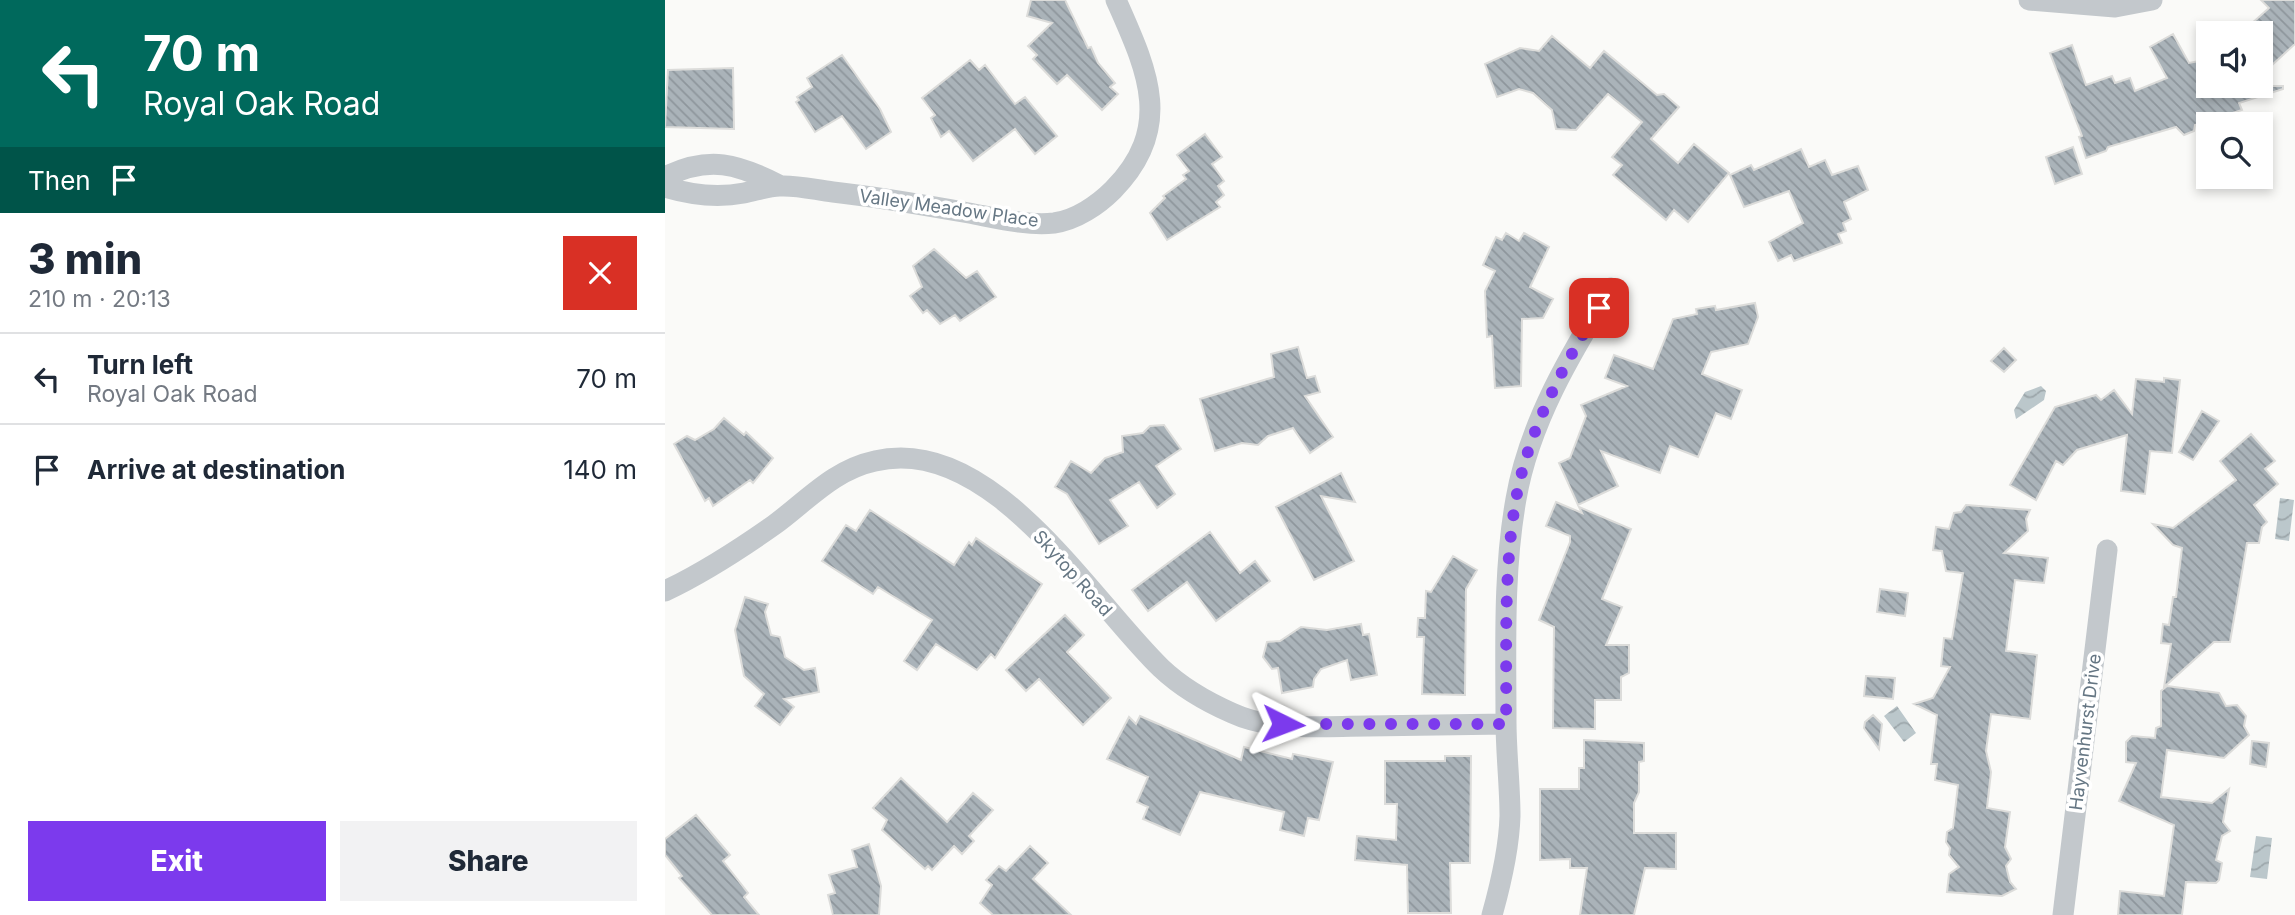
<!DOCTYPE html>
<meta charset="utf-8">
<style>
body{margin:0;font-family:Inter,sans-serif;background:#f2f2f3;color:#1f2937;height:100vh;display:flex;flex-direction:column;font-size:26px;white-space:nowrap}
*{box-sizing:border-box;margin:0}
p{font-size:23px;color:#747a83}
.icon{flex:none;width:38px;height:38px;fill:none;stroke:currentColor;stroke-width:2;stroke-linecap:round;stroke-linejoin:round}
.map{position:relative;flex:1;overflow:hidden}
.details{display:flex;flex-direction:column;background:#fff;width:665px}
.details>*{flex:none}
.guide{background:#00695c;color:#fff;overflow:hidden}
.buttons{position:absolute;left:1531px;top:21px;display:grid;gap:14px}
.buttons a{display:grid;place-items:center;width:77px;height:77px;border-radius:0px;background:#fff;box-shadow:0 4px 10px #0003;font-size:35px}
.pin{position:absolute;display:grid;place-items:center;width:60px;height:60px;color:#fff;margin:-30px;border-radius:14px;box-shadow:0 4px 10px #0006}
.me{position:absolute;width:77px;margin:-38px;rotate:93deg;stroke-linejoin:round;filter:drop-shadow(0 0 5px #0008)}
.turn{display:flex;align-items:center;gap:24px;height:147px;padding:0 28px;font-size:32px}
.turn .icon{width:91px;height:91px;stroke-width:2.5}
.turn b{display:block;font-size:49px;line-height:60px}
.then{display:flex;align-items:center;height:66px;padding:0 28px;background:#0003;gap:14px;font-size:26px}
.round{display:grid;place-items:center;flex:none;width:74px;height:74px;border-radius:0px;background:#f2f2f3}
.summary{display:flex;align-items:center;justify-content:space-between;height:119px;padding:0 28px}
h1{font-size:42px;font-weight:800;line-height:52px}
.button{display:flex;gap:14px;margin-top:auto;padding:14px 28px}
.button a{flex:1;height:80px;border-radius:0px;background:#7c3aed;color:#fff;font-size:28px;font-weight:800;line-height:80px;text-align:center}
.button a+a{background:#f2f2f3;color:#1f2937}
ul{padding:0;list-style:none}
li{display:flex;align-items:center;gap:21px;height:91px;padding:0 28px;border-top:2px solid #e0e1e3}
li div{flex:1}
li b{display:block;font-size:26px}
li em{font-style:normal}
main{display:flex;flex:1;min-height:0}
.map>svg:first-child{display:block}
.water{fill:url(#water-waves)}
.building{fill:url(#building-back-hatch);stroke:#dcdcda;stroke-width:2}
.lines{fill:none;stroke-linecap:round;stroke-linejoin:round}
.minor{stroke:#c3c8cc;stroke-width:21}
.route{stroke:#7c3aed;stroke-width:12;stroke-dasharray:0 21.6}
.labels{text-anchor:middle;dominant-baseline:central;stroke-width:7;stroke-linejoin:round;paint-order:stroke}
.street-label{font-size:18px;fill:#657683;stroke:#fff}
</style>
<main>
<section class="details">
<div class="guide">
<div class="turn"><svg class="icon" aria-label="left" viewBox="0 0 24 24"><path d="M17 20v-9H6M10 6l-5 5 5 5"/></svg><div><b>70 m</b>Royal Oak Road</div></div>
<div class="then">Then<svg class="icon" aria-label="arrive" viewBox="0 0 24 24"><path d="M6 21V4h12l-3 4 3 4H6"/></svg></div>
</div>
<div class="summary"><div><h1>3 min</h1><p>210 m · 20:13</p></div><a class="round" style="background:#d93025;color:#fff"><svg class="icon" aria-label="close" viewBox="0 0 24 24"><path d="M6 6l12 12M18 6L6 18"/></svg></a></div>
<ul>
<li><svg class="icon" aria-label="left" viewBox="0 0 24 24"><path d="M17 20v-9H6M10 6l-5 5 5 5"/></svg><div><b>Turn left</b><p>Royal Oak Road</p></div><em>70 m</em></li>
<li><svg class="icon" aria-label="arrive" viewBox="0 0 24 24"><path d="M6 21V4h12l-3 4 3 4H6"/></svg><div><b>Arrive at destination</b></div><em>140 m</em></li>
</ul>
<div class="button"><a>Exit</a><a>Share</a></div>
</section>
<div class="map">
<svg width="1630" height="915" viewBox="0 0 1630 915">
<defs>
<pattern id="water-waves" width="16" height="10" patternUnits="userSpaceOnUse" patternTransform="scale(1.75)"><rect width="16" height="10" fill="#bbc7cb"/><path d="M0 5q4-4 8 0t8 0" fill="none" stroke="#9ca6aa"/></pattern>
<pattern id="building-back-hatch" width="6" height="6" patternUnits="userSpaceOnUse" patternTransform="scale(1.75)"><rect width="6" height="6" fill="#aab3b9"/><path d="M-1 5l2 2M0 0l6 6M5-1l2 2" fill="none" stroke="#8e969c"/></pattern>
</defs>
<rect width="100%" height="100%" fill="#fafaf8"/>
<path class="water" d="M 1376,386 L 1381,391 L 1379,400 L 1351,419 L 1349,410 L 1360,392 Z
M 1615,498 L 1629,500 L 1624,541 L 1610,539 Z
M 1232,706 L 1251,733 L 1239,742 L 1219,716 Z
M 1591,836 L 1607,838 L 1602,879 L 1585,877 Z"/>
<path class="building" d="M 366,0 L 400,0 L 423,48 L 426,47 L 433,63 L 450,83 L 445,87 L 453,94 L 437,110 L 402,75 L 392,84 L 368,59 L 372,55 L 363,46 L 387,23 L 362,16 Z
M 1596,0 L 1630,0 L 1630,44 L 1607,65 L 1596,52 L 1596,33 L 1576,33 L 1604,8 Z
M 1508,34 L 1524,63 L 1534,61 L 1544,66 L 1544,86 L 1618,86 L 1618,89 L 1574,103 L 1577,110 L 1530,125 L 1529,131 L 1519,135 L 1511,127 L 1443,147 L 1441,151 L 1421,158 L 1414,137 L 1417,136 L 1385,53 L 1407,45 L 1421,85 L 1447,76 L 1450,83 L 1465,78 L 1470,91 L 1502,78 L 1485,47 Z
M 887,36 L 925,68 L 939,51 L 992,95 L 999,94 L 1014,107 L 986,139 L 1013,163 L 1029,144 L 1064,173 L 1023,222 L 1009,210 L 1001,220 L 948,175 L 957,165 L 947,157 L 977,122 L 943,94 L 911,130 L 891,129 L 887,110 L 868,93 L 854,89 L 832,97 L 820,64 L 855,48 L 874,51 Z
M 177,55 L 215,109 L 226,132 L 201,149 L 177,116 L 150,132 L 131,102 L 134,100 L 132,97 L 147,87 L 142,78 Z
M 305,60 L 314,70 L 320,65 L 350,104 L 360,97 L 392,136 L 370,154 L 350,129 L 308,161 L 284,131 L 276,137 L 266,118 L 270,115 L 257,98 Z
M 68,68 L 69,129 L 0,127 L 3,70 Z
M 540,134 L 557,157 L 547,164 L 559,181 L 553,186 L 559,195 L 551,202 L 555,207 L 502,240 L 485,213 L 500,198 L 498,196 L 521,179 L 518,175 L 524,171 L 512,155 Z
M 1408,147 L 1417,174 L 1390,184 L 1381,157 Z
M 1136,149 L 1144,167 L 1160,160 L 1167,175 L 1193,166 L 1203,190 L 1179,202 L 1186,219 L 1178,223 L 1181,231 L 1173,234 L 1177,243 L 1129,261 L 1126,255 L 1113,261 L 1104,242 L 1138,223 L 1124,191 L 1079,207 L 1065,175 L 1086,165 L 1089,170 Z
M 841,233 L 854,241 L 859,233 L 884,247 L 865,287 L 888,299 L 878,318 L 857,319 L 856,386 L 830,388 L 827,336 L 822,337 L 820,291 L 830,271 L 818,265 L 831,237 L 837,240 Z
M 269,249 L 301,278 L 312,271 L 331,297 L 295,321 L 290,315 L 275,324 L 262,310 L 258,313 L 245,296 L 257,287 L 248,266 Z
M 1090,303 L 1093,317 L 1083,344 L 1046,352 L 1037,374 L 1077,390 L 1066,419 L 1051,413 L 1033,457 L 1005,446 L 995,473 L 936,451 L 953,486 L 913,505 L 894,463 L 905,458 L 921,416 L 916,405 L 962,386 L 940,378 L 949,355 L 988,369 L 1008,319 L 1032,314 L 1031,309 L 1050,306 L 1051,310 Z
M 633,347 L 642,378 L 650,376 L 655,392 L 640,396 L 668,437 L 645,453 L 628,428 L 603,436 L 593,445 L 577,443 L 550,451 L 535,399 L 609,377 L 606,354 Z
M 1339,348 L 1351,360 L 1339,372 L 1326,361 Z
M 1499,378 L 1515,380 L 1507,453 L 1485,451 L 1480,494 L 1456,491 L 1462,435 L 1412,450 L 1398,465 L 1391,461 L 1371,500 L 1345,485 L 1390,407 L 1431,395 L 1436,400 L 1449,390 L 1467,414 L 1471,379 L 1499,382 Z
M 1537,411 L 1554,421 L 1528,460 L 1514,452 Z
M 59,418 L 79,435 L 81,432 L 108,458 L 88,483 L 85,480 L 48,506 L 44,498 L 40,501 L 9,444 L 22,436 L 30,440 L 49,429 Z
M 499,425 L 516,449 L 491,466 L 510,494 L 492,508 L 474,482 L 445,500 L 463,526 L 434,544 L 402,494 L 390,487 L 406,461 L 426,473 L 440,458 L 458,452 L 457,436 L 478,433 L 485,426 Z
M 1586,434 L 1610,461 L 1600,469 L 1613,484 L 1589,505 L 1602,522 L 1597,527 L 1594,543 L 1582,543 L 1565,642 L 1549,642 L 1499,687 L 1506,644 L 1496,643 L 1498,624 L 1504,625 L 1508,597 L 1511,597 L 1517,548 L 1508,545 L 1488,524 L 1508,528 L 1571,480 L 1555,461 Z
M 676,473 L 690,502 L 656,496 L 689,561 L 649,580 L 611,507 Z
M 891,502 L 917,513 L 914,507 L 966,529 L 937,599 L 957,607 L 941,645 L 964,645 L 964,673 L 956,677 L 956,700 L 930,700 L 930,729 L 888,728 L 889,627 L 874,620 L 905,542 L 905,536 L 881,526 Z
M 1301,505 L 1365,510 L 1361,519 L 1363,531 L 1339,553 L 1383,558 L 1379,583 L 1350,580 L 1341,651 L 1372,655 L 1365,719 L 1326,714 L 1321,751 L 1326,772 L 1322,808 L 1345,812 L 1340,847 L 1346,859 L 1341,866 L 1345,882 L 1351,889 L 1337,896 L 1282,892 L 1284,874 L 1294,867 L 1284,855 L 1285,848 L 1281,842 L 1282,832 L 1288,828 L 1293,785 L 1270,780 L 1272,764 L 1266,764 L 1272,715 L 1249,704 L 1268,698 L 1285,667 L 1276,666 L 1279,638 L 1287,639 L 1298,573 L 1281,571 L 1277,551 L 1268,550 L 1271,527 L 1284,529 L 1289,513 L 1296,512 Z
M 205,510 L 289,565 L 304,542 L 307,545 L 311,538 L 377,584 L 330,658 L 326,654 L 312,670 L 271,644 L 252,670 L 239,661 L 267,620 L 213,587 L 208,594 L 157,561 L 181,525 L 191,531 Z
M 545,532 L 575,573 L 590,561 L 605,581 L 551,621 L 522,582 L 483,611 L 467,590 Z
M 788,556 L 812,570 L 801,589 L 800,695 L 757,694 L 759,637 L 752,637 L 753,618 L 760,618 L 761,591 L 766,592 Z
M 1215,589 L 1243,593 L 1240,616 L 1212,612 Z
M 80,597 L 103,604 L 100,612 L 106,635 L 115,637 L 120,657 L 139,670 L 150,668 L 154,692 L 119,699 L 129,707 L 115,725 L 90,706 L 99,694 L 79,676 L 70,630 Z
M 400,615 L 419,635 L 402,652 L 446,698 L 418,725 L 374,679 L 361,691 L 341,670 Z
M 696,624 L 698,635 L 704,634 L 712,675 L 686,680 L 682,660 L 656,669 L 649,679 L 648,687 L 617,693 L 613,668 L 607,669 L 598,657 L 602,642 L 615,641 L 636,627 L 662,630 Z
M 1201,676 L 1230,678 L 1228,699 L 1199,696 Z
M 1502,686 L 1554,693 L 1561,706 L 1572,705 L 1581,716 L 1579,726 L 1584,735 L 1559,758 L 1502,750 L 1496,797 L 1547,803 L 1564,789 L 1558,822 L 1565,831 L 1557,836 L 1551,860 L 1557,863 L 1554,880 L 1551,883 L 1521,882 L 1517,915 L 1453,915 L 1455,891 L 1499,896 L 1509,825 L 1454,801 L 1471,763 L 1461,762 L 1461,742 L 1467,736 L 1490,738 L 1491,728 L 1496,726 L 1496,691 Z
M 1208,715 L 1217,724 L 1214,749 L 1199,728 L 1200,722 Z
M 475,716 L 576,760 L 579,747 L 627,759 L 628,754 L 668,762 L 654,820 L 643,818 L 639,836 L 615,830 L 619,812 L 535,792 L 515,835 L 478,819 L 483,807 L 472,802 L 483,777 L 442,759 L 464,717 L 471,724 Z
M 919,740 L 979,743 L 979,761 L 974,762 L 974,792 L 969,803 L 969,833 L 1011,833 L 1011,869 L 980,868 L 969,915 L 915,915 L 922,868 L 905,868 L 905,859 L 875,860 L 875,789 L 914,789 L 914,768 L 919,768 Z
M 1587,741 L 1604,743 L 1601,767 L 1585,764 Z
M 780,756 L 806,756 L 805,863 L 785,863 L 786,913 L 743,913 L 742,865 L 690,860 L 692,836 L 731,840 L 732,804 L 720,804 L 720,761 L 780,761 Z
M 236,778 L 282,822 L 308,793 L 328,810 L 304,836 L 309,841 L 297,854 L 289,846 L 267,870 L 263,866 L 260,869 L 217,830 L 222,820 L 208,808 Z
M 31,815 L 65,855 L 58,861 L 83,893 L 79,897 L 94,915 L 47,915 L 14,878 L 17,876 L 0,855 L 0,839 Z
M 204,844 L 216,886 L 214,915 L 168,915 L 163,895 L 170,893 L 164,875 L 192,867 L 187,850 Z
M 365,846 L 383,863 L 368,879 L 406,915 L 328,915 L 315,903 L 327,885 L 321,880 L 334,866 L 341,871 Z"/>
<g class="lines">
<path class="minor" d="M 1364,0 L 1450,7 L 1487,0
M 0,177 C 44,155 73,164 114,185
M 0,187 C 26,195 52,198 79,193 C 90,191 103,186 115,186 C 132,185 151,190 168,192 C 214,197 259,205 304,213 C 331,218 362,226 389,223 C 411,220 433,205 448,190 C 510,127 482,70 451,0
M 0,591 C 38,573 75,549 109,525 C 142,501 168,470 210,461 C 325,433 424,598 496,668 C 516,687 542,702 567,713 C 608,732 659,726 703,726 C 749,725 795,725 841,724
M 827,915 C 836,883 844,850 845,816 C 845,785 841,753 841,721 C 841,648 838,572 851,499 C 864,423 906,353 946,288
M 1398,915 L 1442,550"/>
</g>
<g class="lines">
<path class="route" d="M 618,724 L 841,724 C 842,650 838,572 851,499 C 863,431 898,366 934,308"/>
</g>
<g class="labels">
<g class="street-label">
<text transform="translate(284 208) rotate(8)">Valley Meadow Place</text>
<text transform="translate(408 573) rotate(48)">Skytop Road</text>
<text transform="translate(1420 732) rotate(-83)">Hayvenhurst Drive</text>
</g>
</g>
</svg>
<div class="buttons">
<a><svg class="icon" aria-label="sound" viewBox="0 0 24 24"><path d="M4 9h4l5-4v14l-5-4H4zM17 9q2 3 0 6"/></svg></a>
<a><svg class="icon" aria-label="search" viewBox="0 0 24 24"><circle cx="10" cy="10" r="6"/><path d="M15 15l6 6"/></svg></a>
</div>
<div class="pin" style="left:934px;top:308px;background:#d93025"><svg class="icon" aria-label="arrive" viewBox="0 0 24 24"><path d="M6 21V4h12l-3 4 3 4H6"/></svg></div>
<svg class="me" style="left:618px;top:724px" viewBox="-20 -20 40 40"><path d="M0-17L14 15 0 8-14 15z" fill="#7c3aed" stroke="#fff" stroke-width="4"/></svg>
</div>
</main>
